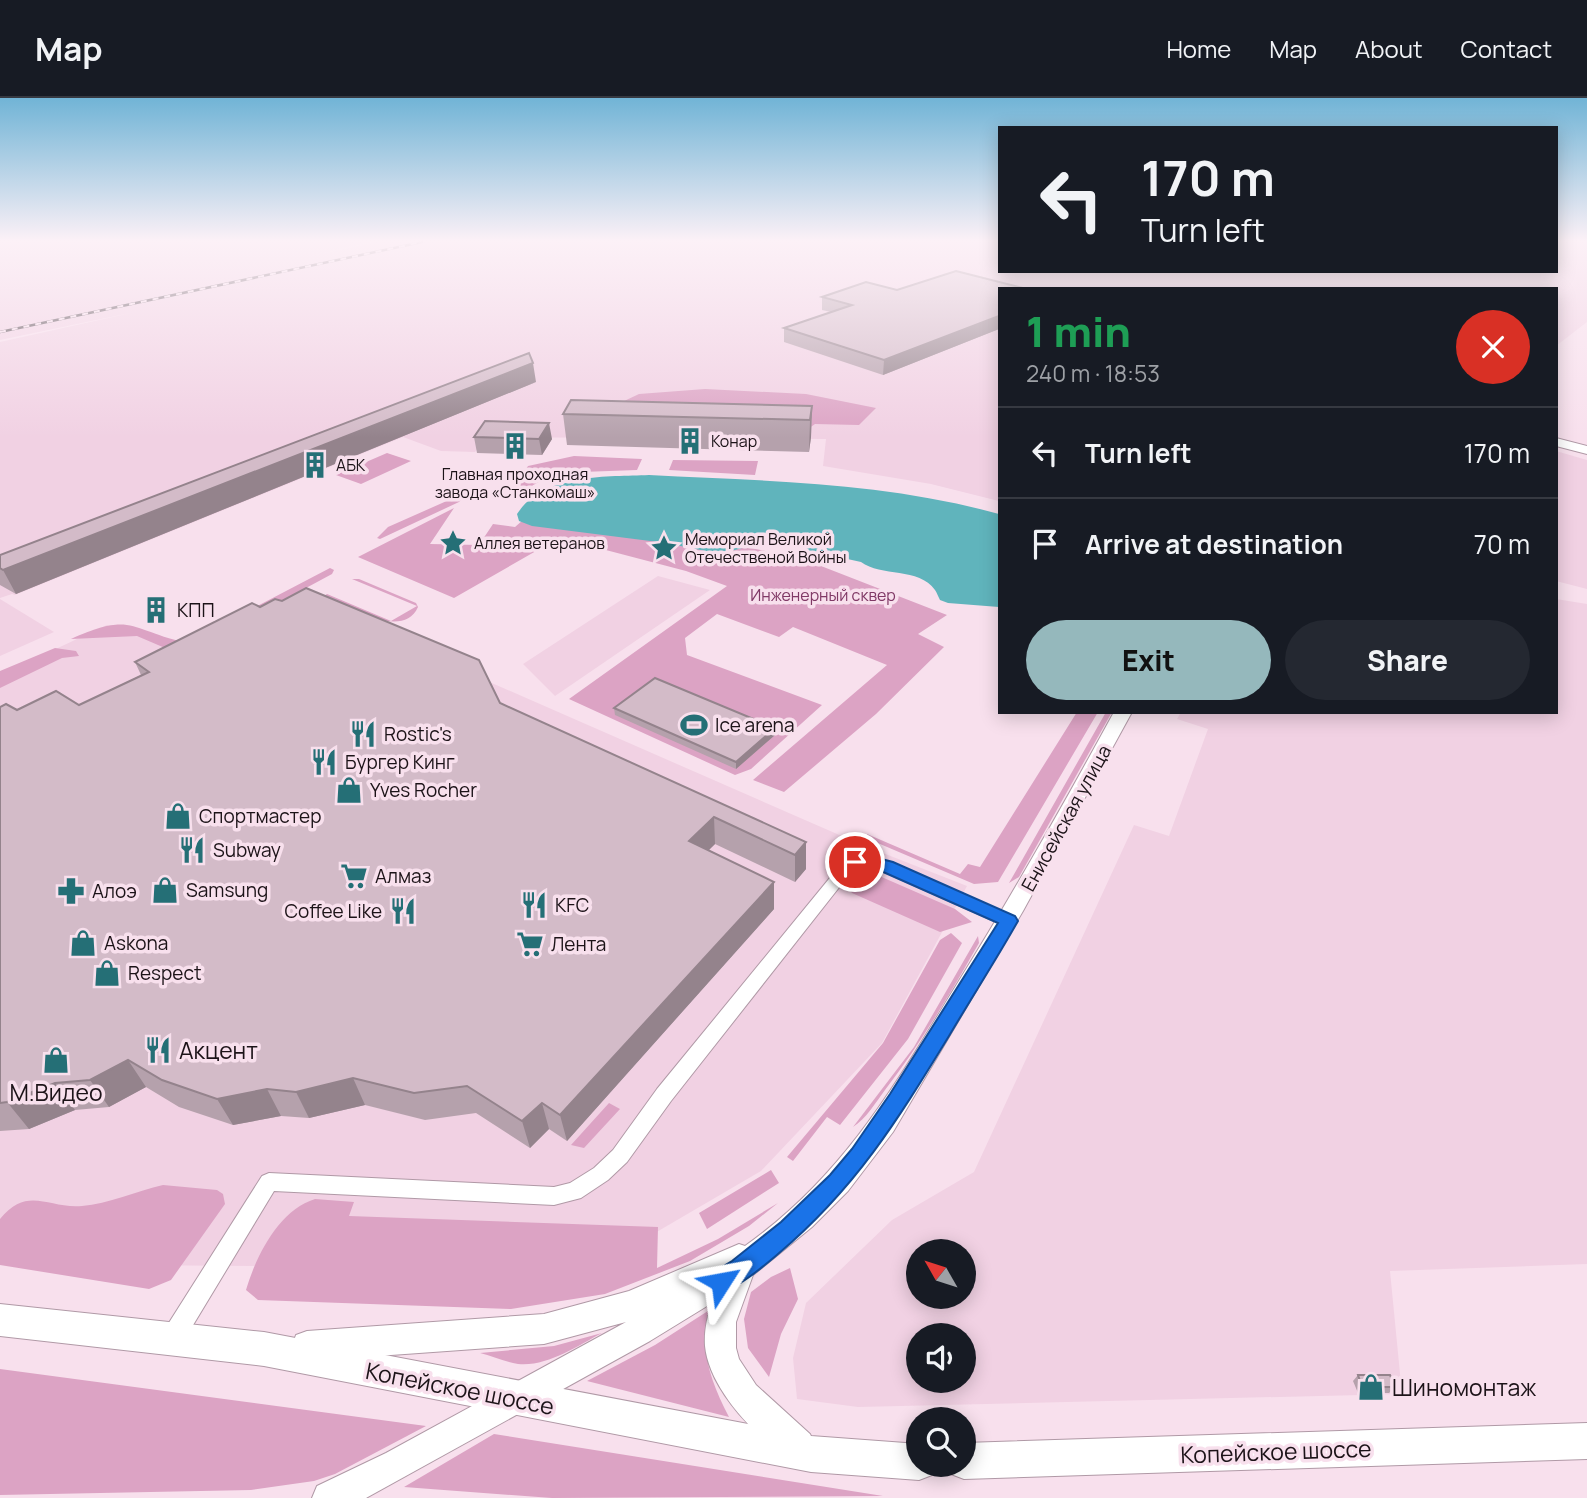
<!DOCTYPE html>
<meta charset="utf-8">
<style>
body{margin:0;font-family:Manrope,sans-serif;background:#242831;color:#f1f3f6;height:100vh;display:flex;flex-direction:column;font-size:26px;white-space:nowrap}
*{box-sizing:border-box;margin:0}
p{font-size:23px;color:#9ea1a6}
.icon{flex:none;width:38px;height:38px;fill:none;stroke:currentColor;stroke-width:2;stroke-linecap:round;stroke-linejoin:round}
.map{position:relative;flex:1;overflow:hidden}
.panel{position:absolute;left:998px;top:189px;width:560px;height:427px;display:flex;flex-direction:column;background:#171b24;border-radius:0px;box-shadow:0 4px 18px #0003}
.panel>*{flex:none}
.top-card{position:absolute;left:998px;top:28px;width:560px;height:147px;border-radius:0px;box-shadow:0 4px 18px #0003;background:#171b24;color:#f1f3f6;overflow:hidden}
.needle{width:46px;rotate:309deg}
.buttons{position:absolute;left:906px;top:1141px;display:grid;gap:14px}
.buttons a{display:grid;place-items:center;width:70px;height:70px;border-radius:50%;background:#171b24;box-shadow:0 4px 18px #0003;font-size:35px}
.pin{position:absolute;display:grid;place-items:center;width:60px;height:60px;color:#fff;margin:-30px;border:4px solid #fff;border-radius:50%;box-shadow:0 2px 7px #0007}
.me{position:absolute;width:77px;margin:-38px;rotate:56deg;stroke-linejoin:round;filter:drop-shadow(0 0 5px #0008)}
.turn{display:flex;align-items:center;gap:24px;height:147px;padding:0 28px;font-size:32px}
.turn .icon{width:91px;height:91px;stroke-width:2.5}
.turn b{display:block;font-size:49px;line-height:60px}
.round{display:grid;place-items:center;flex:none;width:74px;height:74px;border-radius:37px;background:#242831}
.head{display:flex;align-items:center;justify-content:space-between;height:119px;padding:0 28px}
h1{font-size:42px;font-weight:800;line-height:52px;color:#1e9e55}
.primary-button{display:flex;gap:14px;margin-top:auto;padding:14px 28px}
.primary-button a{flex:1;height:80px;border-radius:42px;background:#95b8bc;color:#111;font-size:28px;font-weight:800;line-height:80px;text-align:center}
.primary-button a+a{background:#242831;color:#f1f3f6}
ul{padding:0;list-style:none}
li{display:flex;align-items:center;gap:21px;height:91px;padding:0 28px;border-top:2px solid #363941}
li div{flex:1}
li b{display:block;font-size:26px}
li em{font-style:normal}
header{display:flex;align-items:center;gap:42px;box-sizing:border-box;height:98px;padding:0 35px;background:#171b24;border-bottom:2px solid #363941}
header strong{font-size:33px}
nav{display:flex;gap:38px;margin-inline-start:auto;font-size:24px}
.map>svg:first-child{display:block}
.built{fill:#f1d1e3;fill-rule:evenodd}
.green{fill:#dca3c4}
.water{fill:#60b4bc}
.lines{fill:none;stroke-linecap:round;stroke-linejoin:round}
.street-casing{stroke:#b099a6;stroke-width:2}
.secondary-casing{stroke:#b099a6;stroke-width:2}
.primary-casing{stroke:#b099a6;stroke-width:2}
.street{fill:#fff;fill-rule:evenodd}
.secondary{fill:#fff;fill-rule:evenodd}
.primary{fill:#fff;fill-rule:evenodd}
.rail-casing{stroke:#50444b;stroke-width:2.5}
.rail{stroke:#f8e0ed;stroke-width:2;stroke-dasharray:6;stroke-linecap:butt}
.wall{fill:#b5a1ac}
.shaded-wall{fill:#94838c}
.building{fill:#d3bbc8;stroke:#94838c;stroke-width:2}
.route{fill:#1a73e8;stroke:#114b97;stroke-width:2}
.labels{text-anchor:middle;dominant-baseline:central;stroke-width:7;stroke-linejoin:round;paint-order:stroke}
.far-poi-label{font-size:16px;fill:#1c1318;stroke:#f8e0ed;text-anchor:start}
.far-park-label{font-size:16px;fill:#803966;stroke:#f8e0ed}
.poi-label{font-size:19px;fill:#1c1318;stroke:#f8e0ed;text-anchor:start}
.street-label{font-size:19px;fill:#1c1318;stroke:#f8e0ed}
.near-poi-label{font-size:23px;fill:#1c1318;stroke:#f8e0ed;text-anchor:start}
.near-street-label{font-size:23px;fill:#1c1318;stroke:#f8e0ed}
</style>
<header>
<strong>Map</strong>
<nav><a>Home</a><a>Map</a><a>About</a><a>Contact</a></nav>
</header>
<div class="map">
<svg width="1587" height="1400" viewBox="0 0 1587 1400">
<rect width="100%" height="100%" fill="#f8e0ed"/>
<path class="built" d="M 0,144 L 369,144 L 311,158 L 376,144 L 999,144 L 999,173 L 1556,173 L 1556,144 L 1587,144 L 1587,224 L 1556,248 L 1556,191 L 999,191 L 999,403 L 931,386 L 823,368 L 826,341 L 486,339 L 475,354 L 441,353 L 403,339 L 15,497 L 12,496 L 0,500 L 0,244 L 135,214 L 0,242 Z
M 1556,353 L 1587,362 L 1587,491 L 1556,483 Z
M 658,478 L 710,492 L 555,598 L 523,566 Z
M 295,499 L 860,746 L 967,788 L 882,945 L 761,1073 L 595,1170 L 113,1167 L 0,1155 L 0,577 L 107,527 L 201,550 Z
M 0,501 L 54,534 L 0,558 Z
M 1556,501 L 1587,506 L 1587,1166 L 1390,1173 L 1402,1296 L 858,1309 L 797,1301 L 793,1260 L 806,1205 L 892,1122 L 974,1074 L 1134,727 L 1169,738 L 1208,631 L 1177,621 L 1181,614 L 1556,614 ZM 919,1153 L 964,1153 L 964,1199 L 919,1199 ZM 919,1237 L 964,1237 L 964,1283 L 919,1283 Z"/>
<path class="green" d="M 705,291 L 806,296 L 876,310 L 859,327 L 815,326 L 805,333 L 620,305 L 639,296 Z
M 387,355 L 411,363 L 361,386 L 336,377 Z
M 574,358 L 642,361 L 637,372 L 554,375 L 506,403 L 528,368 Z
M 673,362 L 758,363 L 755,377 L 669,372 Z
M 467,394 L 459,404 L 380,441 L 377,440 L 388,429 Z
M 454,410 L 430,446 L 479,447 L 493,426 L 515,429 L 530,416 L 634,425 L 803,461 L 947,517 L 918,536 L 944,549 L 876,616 L 784,694 L 753,682 L 887,567 L 793,529 L 779,539 L 717,516 L 685,540 L 687,557 L 822,607 L 751,671 L 735,677 L 569,601 L 727,488 L 686,473 L 602,451 L 543,449 L 454,500 L 358,459 Z
M 330,470 L 334,472 L 332,476 L 204,545 L 172,553 L 137,538 L 71,541 C 133,513 129,532 187,545 Z
M 352,481 L 359,481 L 416,505 L 418,509 C 403,543 347,508 324,498 L 327,496 L 391,523 L 417,508 Z
M 55,550 L 76,553 L 79,558 L 62,560 L 0,590 L 0,573 Z
M 1077,614 L 1098,614 L 998,784 L 974,786 L 866,740 L 867,736 L 960,776 L 968,766 L 980,769 Z
M 1106,614 L 1112,614 L 1019,779 L 1009,785 Z
M 877,777 L 955,811 L 972,824 L 940,834 L 852,795 L 848,789 L 855,781 Z
M 951,835 L 962,845 L 908,941 L 840,1027 L 827,1019 L 793,1063 L 787,1059 L 883,945 L 940,842 Z
M 978,838 L 979,845 C 950,896 921,945 885,992 C 876,1004 866,1021 853,1029 L 914,949 Z
M 609,1005 L 620,1011 L 584,1050 L 571,1047 Z
M 771,1072 L 779,1085 L 707,1131 L 699,1115 Z
M 163,1087 L 217,1092 L 223,1096 L 225,1106 L 171,1182 L 149,1191 L 0,1167 L 0,1121 C 28,1087 48,1111 82,1108 C 108,1106 137,1093 163,1087 Z
M 315,1101 L 354,1104 L 349,1118 L 658,1129 L 657,1170 L 718,1141 L 778,1105 L 749,1128 L 690,1163 L 605,1196 L 511,1211 L 258,1202 L 246,1192 C 256,1158 279,1112 315,1101 Z
M 790,1170 L 798,1201 L 781,1236 L 769,1279 L 748,1250 L 744,1221 L 751,1194 L 771,1179 Z
M 711,1211 C 698,1251 711,1284 729,1319 L 587,1283 L 655,1247 Z
M 602,1235 C 577,1248 547,1269 518,1266 C 505,1264 492,1258 480,1255 L 554,1248 Z
M 0,1271 L 426,1328 L 335,1376 L 314,1383 L 251,1392 L 0,1397 Z
M 494,1336 L 883,1398 L 552,1400 L 404,1389 Z"/>
<path class="water" d="M 649,377 C 767,383 884,384 999,416 L 999,509 L 948,505 L 940,502 C 938,498 937,495 935,492 C 919,469 881,479 861,464 L 793,449 L 757,446 L 720,456 L 666,445 L 532,428 L 519,423 L 517,416 C 544,375 606,379 649,377 Z"/>
<g class="lines">
<defs>
<path id="street" d="M 862,758 L 892,765 L 1015,819 L 1017,823 L 1015,827 L 1003,827 L 882,773 C 871,769 862,767 852,773 L 671,1003 L 627,1064 L 608,1082 L 581,1100 L 554,1107 L 274,1093 L 181,1247 L 173,1250 L 165,1247 L 162,1239 L 165,1231 L 262,1078 L 269,1075 L 554,1089 L 570,1085 L 594,1070 L 613,1052 L 657,991 L 842,765 Z"/>
<path id="secondary" d="M 1556,340 L 1587,348 L 1587,356 L 1556,348 Z
M 1114,614 L 1132,614 L 1023,813 L 893,1034 L 848,1093 L 812,1129 L 753,1177 L 736,1224 L 736,1250 L 739,1261 L 756,1287 L 810,1336 L 815,1347 L 810,1358 L 799,1363 C 760,1347 709,1291 705,1248 C 704,1233 707,1219 712,1205 L 650,1243 L 366,1400 L 312,1400 L 317,1388 L 386,1355 L 626,1224 L 544,1246 L 307,1263 L 296,1259 L 292,1248 L 296,1237 L 307,1233 L 544,1216 L 629,1193 L 739,1146 L 745,1148 C 844,1078 895,987 957,886 C 1012,797 1064,706 1114,614 Z"/>
<path id="primary" d="M 0,1206 L 264,1234 L 811,1338 L 919,1346 L 919,1367 L 936,1367 L 932,1377 L 919,1382 L 811,1374 L 264,1268 L 0,1238 Z
M 1587,1325 L 1587,1361 L 964,1381 L 951,1376 L 948,1367 L 964,1367 L 964,1345 Z"/>
</defs>
<use href="#street" class="street-casing"/>
<use href="#secondary" class="secondary-casing"/>
<use href="#primary" class="primary-casing"/>
<use href="#street" class="street"/>
<use href="#secondary" class="secondary"/>
<use href="#primary" class="primary"/>
<defs>
<path id="rail" d="M 0,234 L 422,144"/>
</defs>
<use href="#rail" class="rail-casing"/>
<use href="#rail" class="rail"/>
</g>
<path class="wall" d="M 999,191 L 999,231 L 883,277 L 784,244 L 784,230 L 831,214 L 822,212 L 822,199 L 897,192 Z
M 536,284 L 16,496 L 0,487 L 0,457 Z
M 812,308 L 811,339 L 809,354 L 567,347 L 563,316 Z
M 474,339 L 552,341 L 542,357 L 477,355 Z
M 260,509 L 500,605 L 806,744 L 806,771 L 795,784 L 715,746 L 709,752 L 774,784 L 774,811 L 567,1043 L 549,1031 L 530,1050 L 476,1015 L 425,1022 L 365,1007 L 309,1020 L 281,1018 L 233,1027 L 179,1009 L 146,989 L 109,1009 L 75,1012 L 29,1031 L 0,1033 L 0,609 L 17,612 L 79,607 L 141,577 L 135,564 Z
M 614,610 L 775,637 L 736,671 L 615,617 Z
M 1358,1277 L 1395,1289 L 1389,1295 L 1358,1295 L 1353,1283 Z"/>
<path class="shaded-wall" d="M 999,218 L 999,231 L 883,277 L 884,262 Z
M 533,265 L 536,284 L 16,496 L 3,472 Z
M 812,308 L 811,339 L 809,354 L 810,322 Z
M 549,325 L 552,341 L 542,357 L 539,341 Z
M 775,630 L 775,637 L 736,671 L 736,664 Z
M 714,719 L 715,746 L 691,769 L 689,743 Z
M 806,744 L 806,771 L 795,784 L 795,757 Z
M 774,784 L 774,811 L 567,1043 L 560,1017 Z
M 128,962 L 146,989 L 109,1009 L 90,982 Z
M 353,980 L 365,1007 L 309,1020 L 296,994 Z
M 55,985 L 75,1012 L 29,1031 L 7,1004 Z
M 267,991 L 281,1018 L 233,1027 L 217,1001 Z
M 542,1005 L 549,1031 L 530,1050 L 522,1023 Z"/>
<path class="building" d="M 956,173 L 1027,191 L 999,191 L 999,218 L 884,262 L 784,230 L 852,207 L 822,199 L 866,184 L 897,192 Z
M 529,255 L 533,265 L 3,472 L 0,470 L 0,457 Z
M 571,302 L 812,308 L 810,322 L 563,316 Z
M 485,323 L 549,325 L 539,341 L 474,339 Z
M 306,490 L 479,562 L 500,605 L 806,744 L 795,757 L 714,719 L 689,743 L 774,784 L 560,1017 L 542,1005 L 522,1023 L 467,988 L 414,995 L 353,980 L 296,994 L 267,991 L 217,1001 L 162,982 L 128,962 L 90,982 L 55,985 L 7,1004 L 0,1005 L 0,609 L 6,606 L 17,612 L 56,593 L 79,607 L 149,574 L 135,564 L 252,505 L 260,509 L 275,501 L 282,503 Z
M 655,580 L 775,630 L 736,664 L 614,610 Z
M 1358,1277 L 1390,1277 L 1395,1289 L 1362,1289 Z"/>
<linearGradient id="sky" x2="0" y2="1"><stop stop-color="#71b4d6"/><stop offset="0.42" stop-color="#fcf1f7"/><stop offset="1" stop-color="#fcf1f7" stop-opacity="0"/></linearGradient>
<rect width="1587" height="340" fill="url(#sky)"/>
<path class="route" d="M 866,757 L 893,764 L 1015,818 L 1018,823 C 996,862 972,899 949,938 C 897,1023 856,1090 778,1156 C 760,1171 743,1186 721,1195 L 712,1192 L 709,1184 L 712,1175 L 732,1163 L 781,1124 L 830,1077 L 852,1051 L 890,996 L 998,825 L 881,773 L 866,768 L 855,769 L 846,764 L 849,759 Z"/>
<defs>
<symbol id="building-bare" viewBox="-9 -9 18 18"><path d="M-4-6H4V6H1V3H-1V6H-4ZM-2.5-4.3h1.7v1.8h-1.7ZM.8-4.3h1.7v1.8H.8ZM-2.5-1h1.7V.8h-1.7ZM.8-1h1.7V.8H.8Z" fill="#256f76" stroke="#f8e0ed" stroke-width="2.5" paint-order="stroke"/></symbol>
<symbol id="sight-bare" viewBox="-9 -9 18 18"><path d="M0-6L1.8-2.2L6-1.7L2.9 1.2L3.7 5.4L0 3.3L-3.7 5.4L-2.9 1.2L-6-1.7L-1.8-2.2Z" fill="#256f76" stroke="#f8e0ed" stroke-width="2.5" paint-order="stroke"/></symbol>
<symbol id="stadium-bare" viewBox="-9 -9 18 18"><path d="M0-5a6.5 5 0 1 0 0 10a6.5 5 0 1 0 0-10ZM-3.5-1.8h7v3.6h-7Z" fill="#256f76" stroke="#f8e0ed" stroke-width="2.5" paint-order="stroke"/></symbol>
<symbol id="restaurant-bare" viewBox="-9 -9 18 18"><path d="M-5-6h1v4h1v-4h1v4h1v-4h1v5L-1.5 .5V6h-2V.5L-5-1ZM5-6V6H3V1.5H1.5Q1.5-4 5-6Z" fill="#256f76" stroke="#f8e0ed" stroke-width="2.5" paint-order="stroke"/></symbol>
<symbol id="shop-bare" viewBox="-9 -9 18 18"><path d="M-5-2.5h2.3a2.7 3.5 0 0 1 5.4 0H5L5.5 6h-11ZM-1.5-2.5h3a1.5 2.3 0 0 0-3 0Z" fill="#256f76" stroke="#f8e0ed" stroke-width="2.5" paint-order="stroke"/></symbol>
<symbol id="supermarket-bare" viewBox="-9 -9 18 18"><path d="M-6-5.5h2.5l.6 2H6L4.5 2H-2.5L-4.4-4H-6ZM-1.5 3.2a1.3 1.3 0 1 0 .1 0ZM3 3.2a1.3 1.3 0 1 0 .1 0Z" fill="#256f76" stroke="#f8e0ed" stroke-width="2.5" paint-order="stroke"/></symbol>
<symbol id="pharmacy-bare" viewBox="-9 -9 18 18"><path d="M-2-6h4v4h4v4h-4v4h-4v-4h-4v-4h4Z" fill="#256f76" stroke="#f8e0ed" stroke-width="2.5" paint-order="stroke"/></symbol>
</defs>
<g fill-rule="evenodd">
<use href="#building-bare" x="671" y="324" width="38" height="38"/>
<use href="#building-bare" x="496" y="329" width="38" height="38"/>
<use href="#building-bare" x="296" y="348" width="38" height="38"/>
<use href="#sight-bare" x="434" y="426" width="38" height="38"/>
<use href="#sight-bare" x="645" y="431" width="38" height="38"/>
<use href="#building-bare" x="137" y="493" width="38" height="38"/>
<use href="#stadium-bare" x="675" y="608" width="38" height="38"/>
<use href="#restaurant-bare" x="344" y="617" width="38" height="38"/>
<use href="#restaurant-bare" x="305" y="645" width="38" height="38"/>
<use href="#shop-bare" x="330" y="673" width="38" height="38"/>
<use href="#shop-bare" x="159" y="699" width="38" height="38"/>
<use href="#restaurant-bare" x="173" y="733" width="38" height="38"/>
<use href="#supermarket-bare" x="335" y="759" width="38" height="38"/>
<use href="#shop-bare" x="146" y="773" width="38" height="38"/>
<use href="#pharmacy-bare" x="52" y="774" width="38" height="38"/>
<use href="#restaurant-bare" x="515" y="788" width="38" height="38"/>
<use href="#restaurant-bare" x="384" y="794" width="38" height="38"/>
<use href="#shop-bare" x="64" y="826" width="38" height="38"/>
<use href="#supermarket-bare" x="511" y="827" width="38" height="38"/>
<use href="#shop-bare" x="88" y="856" width="38" height="38"/>
<use href="#restaurant-bare" x="139" y="933" width="38" height="38"/>
<use href="#shop-bare" x="37" y="943" width="38" height="38"/>
<use href="#shop-bare" x="1352" y="1270" width="38" height="38"/>
</g>
<g class="labels">
<g class="far-poi-label">
<text x="711" y="343">Конар</text>
<text x="336" y="367">АБК</text>
<text x="515" y="376" text-anchor="middle">Главная проходная<tspan x="515" dy="18">завода «Станкомаш»</tspan></text>
<text x="685" y="441">Мемориал Великой<tspan x="685" dy="18">Отечественой Войны</tspan></text>
<text x="474" y="445">Аллея ветеранов</text>
</g>
<g class="far-park-label">
<text x="823" y="497">Инженерный сквер</text>
</g>
<g class="poi-label">
<text x="177" y="512">КПП</text>
<text x="715" y="627">Ice arena</text>
<text x="384" y="636">Rostic's</text>
<text x="345" y="664">Бургер Кинг</text>
<text x="370" y="692">Yves Rocher</text>
<text x="199" y="718">Спортмастер</text>
<text x="213" y="752">Subway</text>
<text x="375" y="778">Алмаз</text>
<text x="186" y="792">Samsung</text>
<text x="92" y="793">Алоэ</text>
<text x="555" y="807">KFC</text>
<text x="382" y="813" text-anchor="end">Coffee Like</text>
<text x="104" y="845">Askona</text>
<text x="551" y="846">Лента</text>
<text x="128" y="875">Respect</text>
</g>
<g class="street-label">
<text transform="translate(1066 720) rotate(-61)">Енисейская улица</text>
</g>
<g class="near-poi-label">
<text x="179" y="952">Акцент</text>
<text x="56" y="994" text-anchor="middle">М.Видео</text>
<text x="1392" y="1289">Шиномонтаж</text>
</g>
<g class="near-street-label">
<text transform="translate(460 1290) rotate(11)">Копейское шоссе</text>
<text transform="translate(1276 1353) rotate(-2)">Копейское шоссе</text>
</g>
</g>
</svg>
<div class="buttons">
<a><svg class="needle" viewBox="-14 -14 28 28"><path d="M0-13l5 13h-10z" fill="#e53935"/><path d="M0 13l5-13h-10z" fill="#9ea1a6"/></svg></a>
<a><svg class="icon" aria-label="sound" viewBox="0 0 24 24"><path d="M4 9h4l5-4v14l-5-4H4zM17 9q2 3 0 6"/></svg></a>
<a><svg class="icon" aria-label="search" viewBox="0 0 24 24"><circle cx="10" cy="10" r="6"/><path d="M15 15l6 6"/></svg></a>
</div>
<div class="pin" style="left:855px;top:764px;background:#d93025"><svg class="icon" aria-label="arrive" viewBox="0 0 24 24"><path d="M6 21V4h12l-3 4 3 4H6"/></svg></div>
<svg class="me" style="left:721px;top:1184px" viewBox="-20 -20 40 40"><path d="M0-17L14 15 0 8-14 15z" fill="#1a73e8" stroke="#fff" stroke-width="4"/></svg>
<div class="top-card">
<div class="turn"><svg class="icon" aria-label="left" viewBox="0 0 24 24"><path d="M17 20v-9H6M10 6l-5 5 5 5"/></svg><div><b>170 m</b>Turn left</div></div>
</div>
<section class="panel">
<div class="head"><div><h1>1 min</h1><p>240 m · 18:53</p></div><a class="round" style="background:#d93025;color:#fff"><svg class="icon" aria-label="close" viewBox="0 0 24 24"><path d="M6 6l12 12M18 6L6 18"/></svg></a></div>
<ul>
<li><svg class="icon" aria-label="left" viewBox="0 0 24 24"><path d="M17 20v-9H6M10 6l-5 5 5 5"/></svg><div><b>Turn left</b></div><em>170 m</em></li>
<li><svg class="icon" aria-label="arrive" viewBox="0 0 24 24"><path d="M6 21V4h12l-3 4 3 4H6"/></svg><div><b>Arrive at destination</b></div><em>70 m</em></li>
</ul>
<div class="primary-button"><a>Exit</a><a>Share</a></div>
</section>
</div>
